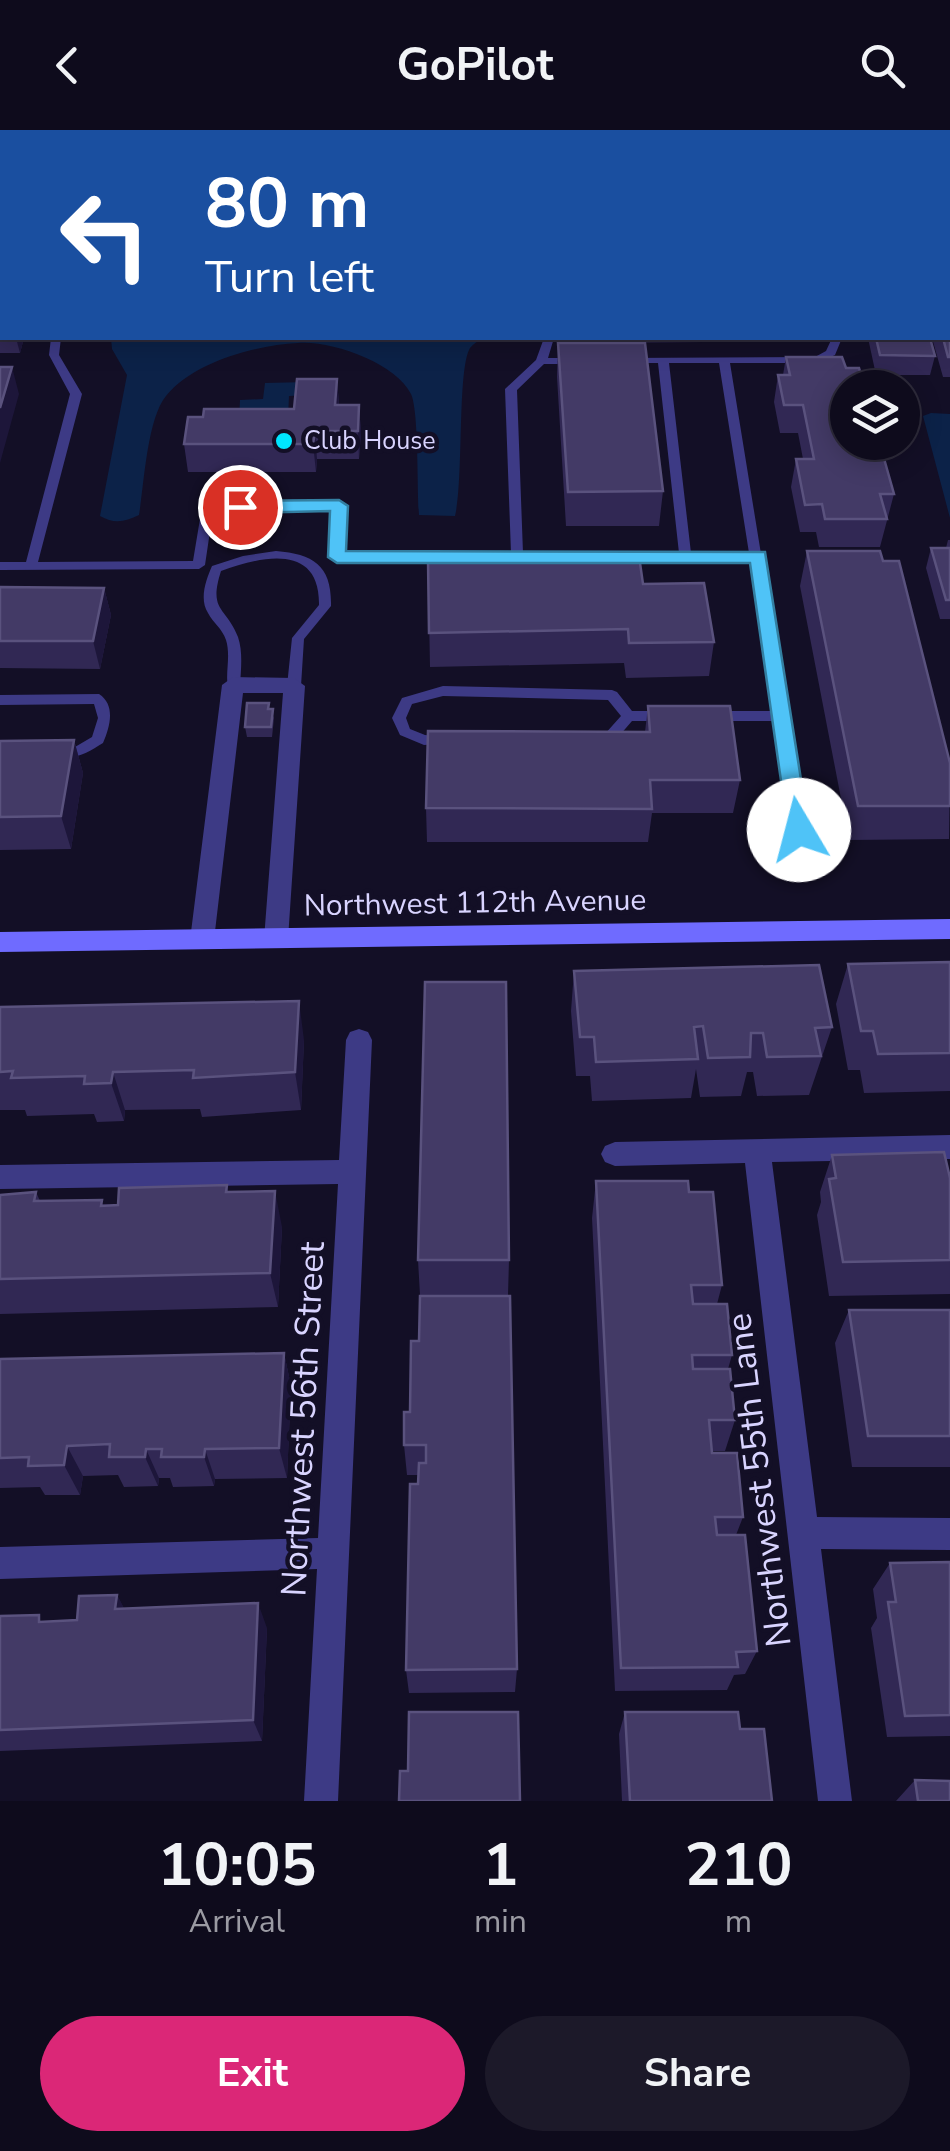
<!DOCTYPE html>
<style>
body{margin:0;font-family:"Nunito Sans",sans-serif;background:#1c1929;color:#f1f3f6;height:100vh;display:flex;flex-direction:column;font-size:38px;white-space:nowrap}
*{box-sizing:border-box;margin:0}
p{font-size:32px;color:#9b9ba3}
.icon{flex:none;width:55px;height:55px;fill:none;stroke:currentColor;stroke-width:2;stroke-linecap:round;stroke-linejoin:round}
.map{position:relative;height:1671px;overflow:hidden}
.panel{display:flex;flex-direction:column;background:#0e0b1c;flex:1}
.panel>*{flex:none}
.top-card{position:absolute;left:0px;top:0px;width:950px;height:210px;box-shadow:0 5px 25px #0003,0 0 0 2px #2e2b3b;background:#1a4fa0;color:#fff;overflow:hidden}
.fabs{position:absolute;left:830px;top:240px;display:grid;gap:20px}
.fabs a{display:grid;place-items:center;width:90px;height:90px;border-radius:50%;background:#0e0b1c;box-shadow:0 5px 25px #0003,0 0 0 2px #2e2b3b;font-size:50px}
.pin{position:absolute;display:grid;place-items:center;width:85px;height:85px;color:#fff;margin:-42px;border:5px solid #fff;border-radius:50%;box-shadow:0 2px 10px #0007}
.me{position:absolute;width:110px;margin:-55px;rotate:352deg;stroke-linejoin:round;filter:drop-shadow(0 0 8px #0008)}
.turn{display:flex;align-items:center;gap:35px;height:210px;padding:0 40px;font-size:45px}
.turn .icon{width:130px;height:130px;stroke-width:2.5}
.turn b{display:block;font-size:70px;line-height:85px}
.eta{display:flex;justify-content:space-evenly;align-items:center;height:170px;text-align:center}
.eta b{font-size:60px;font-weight:700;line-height:70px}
.primary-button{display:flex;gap:20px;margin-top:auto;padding:20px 40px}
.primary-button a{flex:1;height:115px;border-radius:60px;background:#db2777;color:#fff;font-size:40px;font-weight:700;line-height:115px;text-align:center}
.primary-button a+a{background:#1c1929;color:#f1f3f6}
header{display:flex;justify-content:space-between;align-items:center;height:130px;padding:0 40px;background:#0e0b1c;font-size:45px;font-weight:700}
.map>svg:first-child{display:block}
.water{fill:#0c2248}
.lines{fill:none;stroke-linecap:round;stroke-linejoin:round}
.lane{fill:#3d3a85;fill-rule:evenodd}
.street{fill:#3d3a85;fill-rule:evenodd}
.secondary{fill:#6f6bff;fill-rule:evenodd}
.wall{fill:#312854}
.shaded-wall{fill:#1d163a}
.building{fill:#433a66;stroke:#5a527e;stroke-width:2.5}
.route{fill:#4fc3f7;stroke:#337fa1;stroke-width:2.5}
.poi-dot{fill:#00e5ff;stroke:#130f26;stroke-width:4}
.labels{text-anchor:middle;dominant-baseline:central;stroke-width:9;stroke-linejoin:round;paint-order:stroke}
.far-poi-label{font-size:25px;fill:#d9d4ff;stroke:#130f26;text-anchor:start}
.street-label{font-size:30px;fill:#d9d4ff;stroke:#130f26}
.near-street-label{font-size:35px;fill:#d9d4ff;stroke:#130f26}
</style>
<header><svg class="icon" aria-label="back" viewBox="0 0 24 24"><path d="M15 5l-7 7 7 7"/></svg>GoPilot<svg class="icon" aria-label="search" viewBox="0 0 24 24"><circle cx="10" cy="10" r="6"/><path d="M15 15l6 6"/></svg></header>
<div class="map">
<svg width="950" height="1671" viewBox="0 0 950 1671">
<rect width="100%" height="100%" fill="#130f26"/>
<path class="water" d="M 111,208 L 482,208 C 478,211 473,214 470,218 C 457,240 464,349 455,386 L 419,385 C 417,360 419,281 411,264 C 396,233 331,210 298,213 C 256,215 193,232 166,266 C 147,289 144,355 139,385 C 125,392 114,394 100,386 L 127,245 L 112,219 Z
M 308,252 L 307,265 L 289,266 L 288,289 L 239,290 L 240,270 L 263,269 L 265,253 Z
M 931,283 L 950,284 L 950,388 L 923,286 Z"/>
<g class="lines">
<path class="lane" d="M 172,0 L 182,0 L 180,2 L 172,2 Z
M 296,0 L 343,0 L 339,2 L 300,2 Z
M 467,0 L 477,0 L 477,2 L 468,2 Z
M 759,0 L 769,0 L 770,2 L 761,2 Z
M 0,150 L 2,150 L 2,156 L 0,156 Z
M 51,208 L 61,208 L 59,225 L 82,264 L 38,432 L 193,431 L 202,377 L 208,373 L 343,372 L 343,423 L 511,423 L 505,259 L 536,230 L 544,208 L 554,208 L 548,228 L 574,228 L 579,231 L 574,234 L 544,234 L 517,260 L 523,423 L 679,423 L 658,233 L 627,233 L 623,232 L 623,228 L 815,227 L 826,221 L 832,208 L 842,208 L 835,225 L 817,233 L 730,233 L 761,424 L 764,427 L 762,430 L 806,699 L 804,703 L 794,703 L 792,699 L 775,591 L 715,591 L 708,586 L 715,581 L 774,581 L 750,431 L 337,431 L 331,427 L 333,379 L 213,381 L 205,435 L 199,439 L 0,440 L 0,432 L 26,432 L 70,264 L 49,225 ZM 669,233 L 719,233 L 749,423 L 691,423 Z
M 276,421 C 314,424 332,436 331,476 L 304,509 L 301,556 L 294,561 L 289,559 L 287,556 L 292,508 L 319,475 C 320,413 262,426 221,441 C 208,482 226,476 238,507 C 243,522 241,539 240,555 L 233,560 L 228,558 C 225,543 231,526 226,510 C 222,498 213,493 208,483 C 199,469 206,450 212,436 L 243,426 Z
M 443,556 L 612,560 L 617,562 L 632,581 L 667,581 L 674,586 L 667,591 L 632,591 L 613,613 L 598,615 L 591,610 L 593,607 L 604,605 L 621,586 L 608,570 L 443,566 L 412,574 L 406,588 L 410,599 L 425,605 L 450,607 L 452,610 L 450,613 L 424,615 L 400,605 L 392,588 L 402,568 Z
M 99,564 C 116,575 110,597 103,613 C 87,623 68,635 51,622 L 58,617 L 75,617 L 92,607 L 98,588 L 94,574 L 0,575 L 0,565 Z"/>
<path class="street" d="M 948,159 L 950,159 L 950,169 L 948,169 Z
M 233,547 L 294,548 L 305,556 L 288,809 L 285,816 L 267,816 L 264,809 L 283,563 L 243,563 L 214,810 L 211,817 L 193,817 L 190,810 L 222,555 Z
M 359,899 L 368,902 L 372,910 L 338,1671 L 304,1671 L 317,1439 L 0,1449 L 0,1417 L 318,1408 L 338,1054 L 0,1059 L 0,1035 L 339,1030 L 346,910 L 350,902 Z
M 950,1005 L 950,1029 L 772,1032 L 817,1387 L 950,1388 L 950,1420 L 821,1419 L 852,1671 L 818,1671 L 745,1033 L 615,1036 L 605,1032 L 601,1024 L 605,1016 L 615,1012 Z"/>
<path class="secondary" d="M 950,789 L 950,809 L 0,822 L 0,802 Z"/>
</g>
<path class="wall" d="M 204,0 L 292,0 L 293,2 L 205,2 Z
M 353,0 L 441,0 L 441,2 L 353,2 Z
M 948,62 L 950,66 L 950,114 L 948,114 Z
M 0,158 L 2,158 L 2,208 L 24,208 L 20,223 L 0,223 Z
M 950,187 L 950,247 L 943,247 L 932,208 L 948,208 Z
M 581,208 L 810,208 L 810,211 L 581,213 Z
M 868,208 L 930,208 L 935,226 L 930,245 L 876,245 Z
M 558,213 L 663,361 L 659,396 L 566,396 L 557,247 Z
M 786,227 L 848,258 L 864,326 L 894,364 L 880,417 L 819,417 L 816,402 L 800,402 L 791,357 L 796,329 L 803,329 L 798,303 L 780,303 L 774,272 L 778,245 L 783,245 Z
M 337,249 L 339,275 L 359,275 L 361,303 L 359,329 L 317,329 L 316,342 L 188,342 L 184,314 L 203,287 L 294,279 Z
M 948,410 L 950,410 L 950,489 L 940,489 L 926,438 L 931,418 L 946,418 Z
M 807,421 L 950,633 L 949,709 L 849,710 L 800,456 Z
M 428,430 L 643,454 L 714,512 L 709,546 L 626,548 L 624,533 L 430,537 Z
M 0,457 L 104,458 L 111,485 L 100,539 L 0,538 Z
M 648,576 L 740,650 L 733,683 L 652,683 L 648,712 L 427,712 L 426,678 L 645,602 Z
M 270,579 L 274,588 L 272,607 L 247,607 L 245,597 Z
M 74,610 L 83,643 L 71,719 L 0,720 L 0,611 Z
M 950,832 L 950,961 L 864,963 L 860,940 L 848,940 L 836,874 L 848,834 Z
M 574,841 L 832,897 L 809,965 L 757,966 L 753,942 L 747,942 L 741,966 L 700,967 L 696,939 L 691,968 L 592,971 L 590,946 L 576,946 L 571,881 Z
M 0,877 L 304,910 L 301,980 L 202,987 L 200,979 L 125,980 L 124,991 L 97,992 L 94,984 L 27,986 L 25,980 L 0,980 Z
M 832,1025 L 950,1048 L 950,1164 L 829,1166 L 817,1085 L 821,1072 L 820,1062 Z
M 596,1051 L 722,1155 L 717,1174 L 732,1225 L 728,1239 L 735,1290 L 725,1321 L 712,1321 L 743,1387 L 736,1405 L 757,1521 L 745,1544 L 734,1545 L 727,1560 L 615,1561 L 592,1088 Z
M 227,1055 L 228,1062 L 282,1097 L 278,1177 L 0,1184 L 0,1065 L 36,1062 L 40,1071 L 118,1075 Z
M 418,1130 L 509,1130 L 508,1165 L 420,1165 Z
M 849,1180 L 950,1180 L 950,1337 L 852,1337 L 835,1213 Z
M 411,1211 L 517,1539 L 515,1562 L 409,1563 L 406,1540 L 418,1345 L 407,1345 L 404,1315 L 410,1282 Z
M 284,1223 L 291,1256 L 287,1348 L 215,1349 L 214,1356 L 173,1357 L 170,1348 L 159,1348 L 158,1356 L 124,1357 L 118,1345 L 83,1346 L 80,1365 L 45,1365 L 40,1357 L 0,1358 L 0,1229 Z
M 950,1432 L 950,1606 L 887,1607 L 871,1498 L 877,1488 L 873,1459 L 890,1433 Z
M 117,1465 L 124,1479 L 267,1498 L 262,1611 L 0,1621 L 0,1486 L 45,1492 L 77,1490 Z
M 625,1582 L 740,1599 L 772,1671 L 622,1671 L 619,1604 Z
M 915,1650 L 950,1671 L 896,1671 Z"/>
<path class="shaded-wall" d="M 16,208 L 24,208 L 20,223 Z
M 12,237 L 19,264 L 0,333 L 0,278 Z
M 337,249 L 339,276 L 337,303 L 335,275 Z
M 359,275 L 361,303 L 359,329 L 358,301 Z
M 315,301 L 317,329 L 316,342 L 313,314 Z
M 104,458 L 111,485 L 100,539 L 93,511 Z
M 74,610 L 83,643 L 71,719 L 61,686 Z
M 299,871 L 304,910 L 301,980 L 295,942 Z
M 113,942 L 125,980 L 124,991 L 111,953 Z
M 275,1061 L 282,1097 L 278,1177 L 270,1143 Z
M 284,1223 L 291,1256 L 287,1348 L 279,1318 Z
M 67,1316 L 83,1346 L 80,1365 L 64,1335 Z
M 146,1319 L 159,1348 L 158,1356 L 145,1327 Z
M 205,1319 L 215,1349 L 214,1356 L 204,1327 Z
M 117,1465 L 131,1491 L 115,1479 Z
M 258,1473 L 267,1498 L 262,1611 L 253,1590 Z"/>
<path class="building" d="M 221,0 L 288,0 L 288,2 L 220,2 Z
M 353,0 L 417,0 L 417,2 L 353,2 Z
M 680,0 L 731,0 L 732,2 L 681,2 Z
M 948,62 L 950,66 L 950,96 L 948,96 Z
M 0,158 L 2,158 L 2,195 L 0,195 Z
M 948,187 L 950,187 L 950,227 L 948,227 L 943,208 L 948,208 Z
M 876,208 L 930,208 L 935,226 L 880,225 Z
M 558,213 L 645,213 L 663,361 L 568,362 Z
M 786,227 L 842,227 L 846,238 L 859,238 L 865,258 L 848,258 L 848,312 L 861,312 L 864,326 L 883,325 L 894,364 L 880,364 L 887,389 L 825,389 L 822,374 L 805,375 L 796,329 L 814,329 L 803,275 L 784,275 L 778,245 L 790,245 Z
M 0,237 L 12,237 L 0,278 Z
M 297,249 L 337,249 L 335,275 L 359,275 L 358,301 L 315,301 L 313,314 L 184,314 L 188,287 L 203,287 L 204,279 L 294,279 Z
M 931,418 L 950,418 L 950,470 L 946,470 Z
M 807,421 L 880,421 L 883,431 L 899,431 L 950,633 L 950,676 L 858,676 Z
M 639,426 L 643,454 L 704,453 L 714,512 L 629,513 L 628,499 L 429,503 L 428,430 Z
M 0,457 L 104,458 L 93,511 L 0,511 Z
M 247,573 L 269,573 L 268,579 L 273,579 L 271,597 L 245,597 Z
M 648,576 L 730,576 L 740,650 L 650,650 L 652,679 L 426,678 L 428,601 L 650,602 Z
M 74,610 L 61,686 L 0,687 L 0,611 Z
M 950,832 L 950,923 L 878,924 L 873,901 L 861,901 L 848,834 Z
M 819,835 L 832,897 L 815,898 L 821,926 L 767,927 L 763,903 L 751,903 L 750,927 L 708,928 L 703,896 L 694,897 L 698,929 L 596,932 L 594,907 L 580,907 L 574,841 Z
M 425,852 L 506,852 L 509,1130 L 418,1130 Z
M 299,871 L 295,942 L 193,948 L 194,940 L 113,942 L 111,953 L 84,954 L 85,946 L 11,948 L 13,941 L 0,942 L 0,877 Z
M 944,1022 L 950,1048 L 950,1130 L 843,1132 L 829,1049 L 836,1048 L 832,1025 Z
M 596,1051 L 688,1051 L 689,1062 L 713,1062 L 722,1155 L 691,1155 L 693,1174 L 727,1174 L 732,1225 L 692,1225 L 693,1239 L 730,1239 L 735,1290 L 709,1290 L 712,1323 L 737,1323 L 743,1387 L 715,1387 L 717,1405 L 745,1405 L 757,1521 L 736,1522 L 738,1537 L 621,1538 Z
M 227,1055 L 226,1062 L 275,1061 L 270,1143 L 0,1149 L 0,1065 L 36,1062 L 34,1071 L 102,1070 L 101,1076 L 118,1075 L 119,1058 Z
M 420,1166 L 510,1166 L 517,1539 L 406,1540 L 410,1354 L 418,1354 L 419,1333 L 426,1333 L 426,1315 L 404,1315 L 404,1282 L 410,1282 L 411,1211 L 419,1211 Z
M 849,1180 L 950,1180 L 950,1306 L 868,1306 Z
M 284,1223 L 279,1318 L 205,1319 L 204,1327 L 161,1327 L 162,1319 L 146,1319 L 145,1327 L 109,1327 L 110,1314 L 67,1316 L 64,1335 L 28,1336 L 29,1327 L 0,1328 L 0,1229 Z
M 950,1432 L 950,1585 L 905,1586 L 888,1472 L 896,1472 L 890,1433 Z
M 117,1465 L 115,1479 L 258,1473 L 253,1590 L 0,1600 L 0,1486 L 39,1485 L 39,1492 L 77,1490 L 79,1466 Z
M 409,1582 L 518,1582 L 520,1671 L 399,1671 L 400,1641 L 408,1641 Z
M 625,1582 L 738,1582 L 740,1599 L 764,1599 L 772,1671 L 630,1671 Z
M 915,1650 L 950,1651 L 950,1671 L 918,1671 Z"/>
<path class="route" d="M 339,370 L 348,376 L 346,421 L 765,422 L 809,700 L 806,705 L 799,707 L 788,700 L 750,433 L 337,433 L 328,427 L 330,381 L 240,383 L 231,377 L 240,371 Z"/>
<circle class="poi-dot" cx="284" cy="311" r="10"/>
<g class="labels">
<g class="far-poi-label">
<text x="304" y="311">Club House</text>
</g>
<g class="street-label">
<text transform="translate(475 773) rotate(-1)">Northwest 112th Avenue</text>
</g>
<g class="near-street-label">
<text transform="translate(303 1289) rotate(-87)">Northwest 56th Street</text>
<text transform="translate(759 1350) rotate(-97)">Northwest 55th Lane</text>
</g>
</g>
</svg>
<div class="fabs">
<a><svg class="icon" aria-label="layers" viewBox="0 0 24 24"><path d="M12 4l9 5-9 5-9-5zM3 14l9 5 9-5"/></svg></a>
</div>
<div class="pin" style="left:240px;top:377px;background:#d93025"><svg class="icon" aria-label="arrive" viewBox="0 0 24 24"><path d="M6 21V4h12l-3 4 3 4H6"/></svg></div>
<svg class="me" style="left:799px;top:700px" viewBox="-20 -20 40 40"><circle r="19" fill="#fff"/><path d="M0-13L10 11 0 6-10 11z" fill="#4fc3f7"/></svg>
<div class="top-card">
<div class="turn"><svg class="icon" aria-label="left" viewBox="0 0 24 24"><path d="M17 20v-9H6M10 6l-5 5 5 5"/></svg><div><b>80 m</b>Turn left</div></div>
</div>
</div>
<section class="panel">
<div class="eta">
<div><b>10:05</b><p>Arrival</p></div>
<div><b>1</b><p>min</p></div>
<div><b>210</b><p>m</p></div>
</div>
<div class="primary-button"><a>Exit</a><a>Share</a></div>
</section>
